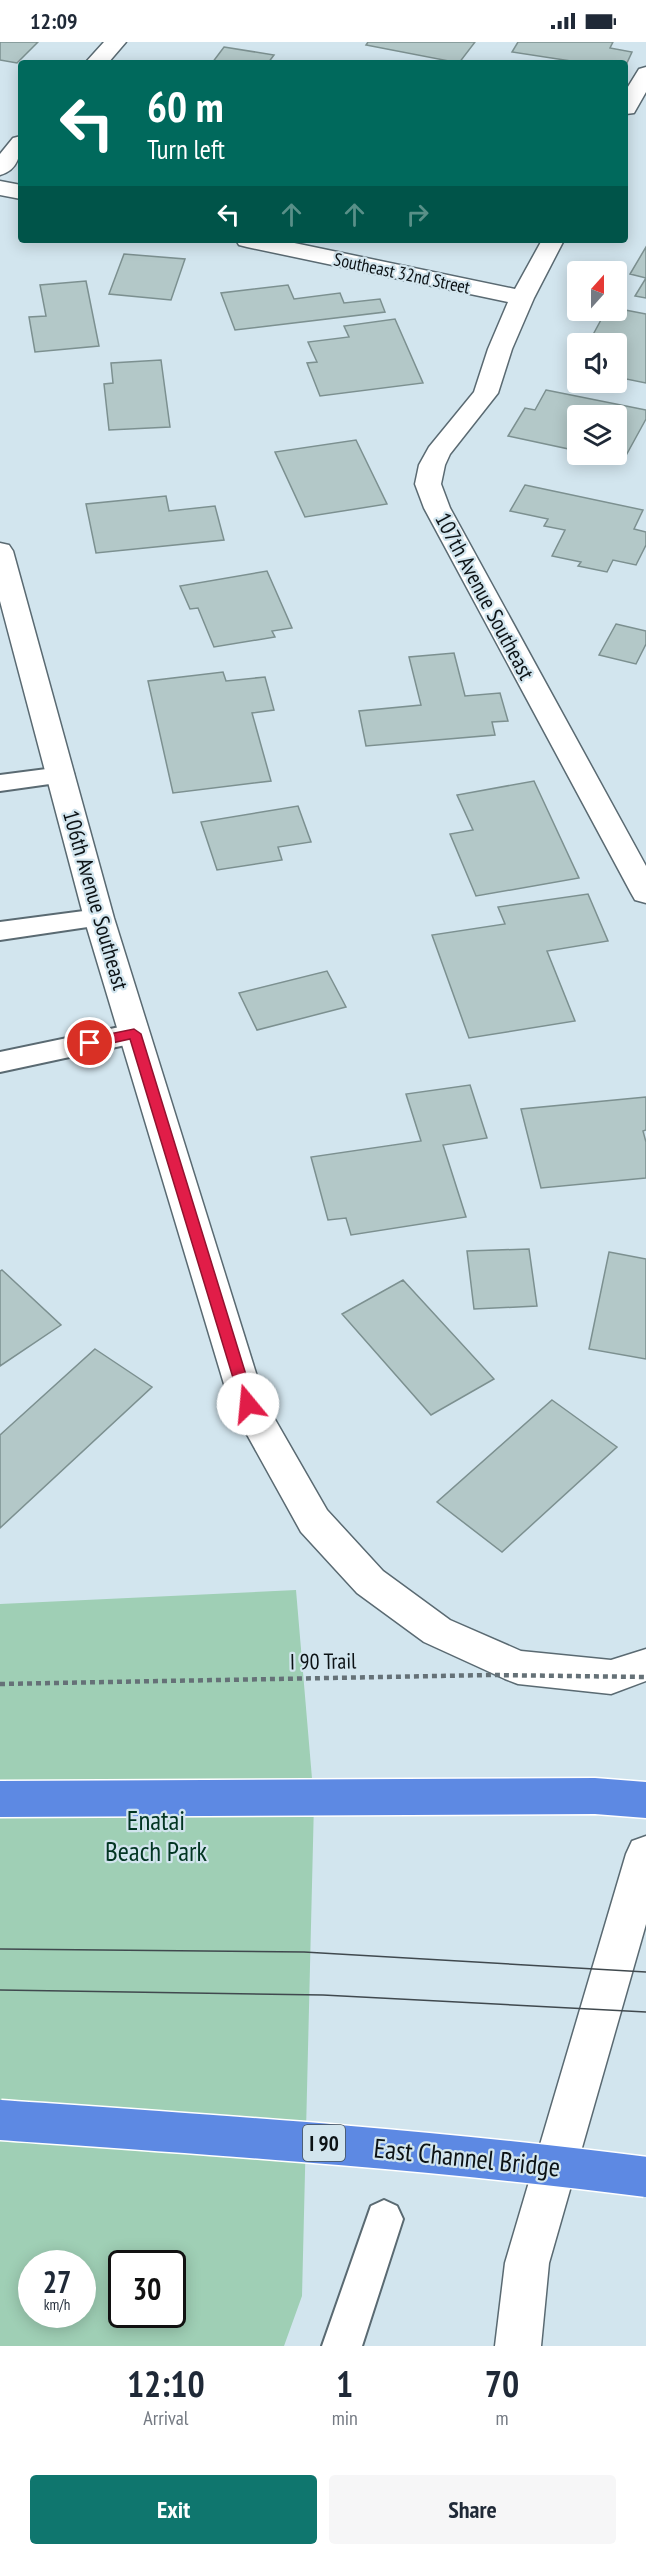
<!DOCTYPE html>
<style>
body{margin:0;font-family:"PT Sans Narrow",sans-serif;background:#f6f6f7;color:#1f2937;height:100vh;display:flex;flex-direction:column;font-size:22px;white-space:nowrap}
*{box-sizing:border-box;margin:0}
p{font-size:20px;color:#747a83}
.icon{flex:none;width:33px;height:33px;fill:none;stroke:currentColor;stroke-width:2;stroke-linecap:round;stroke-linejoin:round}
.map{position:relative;height:2304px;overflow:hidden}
.side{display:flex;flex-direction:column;background:#fff;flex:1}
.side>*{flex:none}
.guide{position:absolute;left:18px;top:18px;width:610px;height:183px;border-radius:6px;box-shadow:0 3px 15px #0003;background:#00695c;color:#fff;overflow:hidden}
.needle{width:39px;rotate:21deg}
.fabs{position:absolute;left:567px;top:219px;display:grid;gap:12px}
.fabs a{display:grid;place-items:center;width:60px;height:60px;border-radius:6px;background:#fff;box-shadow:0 3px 15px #0003;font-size:30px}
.speed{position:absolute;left:18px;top:2208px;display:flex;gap:12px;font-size:30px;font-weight:700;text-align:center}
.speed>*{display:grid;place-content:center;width:78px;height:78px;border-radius:50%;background:#fff;box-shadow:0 3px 15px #0003;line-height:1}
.speed small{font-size:15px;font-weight:400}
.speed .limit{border:3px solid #111;border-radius:9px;background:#fff;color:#111}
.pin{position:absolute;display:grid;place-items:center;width:51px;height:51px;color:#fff;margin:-26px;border:3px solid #fff;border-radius:50%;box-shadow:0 2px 6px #0007}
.me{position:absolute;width:66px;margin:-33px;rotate:343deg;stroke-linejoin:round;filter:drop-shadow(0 0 4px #0008)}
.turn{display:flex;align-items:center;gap:21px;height:126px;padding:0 30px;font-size:27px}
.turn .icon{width:78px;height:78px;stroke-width:2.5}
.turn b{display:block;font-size:42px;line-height:51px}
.lanes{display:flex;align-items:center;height:57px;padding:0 30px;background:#0003;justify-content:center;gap:30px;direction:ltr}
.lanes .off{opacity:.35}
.eta{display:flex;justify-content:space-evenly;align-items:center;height:102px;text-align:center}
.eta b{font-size:36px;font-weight:700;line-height:42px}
.cta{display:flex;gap:12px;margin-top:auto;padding:12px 30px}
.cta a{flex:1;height:69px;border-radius:6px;background:#0f766e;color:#fff;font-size:24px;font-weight:700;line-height:69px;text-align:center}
.cta a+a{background:#f6f6f7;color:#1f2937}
.status{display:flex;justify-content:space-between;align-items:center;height:42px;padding:0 30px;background:#fff;direction:ltr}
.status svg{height:16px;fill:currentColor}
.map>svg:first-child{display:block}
.green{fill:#9fcfb5;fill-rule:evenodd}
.building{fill:#b3c8c8;stroke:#7c9090;stroke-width:1.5}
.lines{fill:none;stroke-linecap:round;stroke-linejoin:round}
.lane-casing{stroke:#5a6a72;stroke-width:4}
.street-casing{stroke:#5a6a72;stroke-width:3}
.highway-casing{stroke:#fff;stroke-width:3}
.lane{fill:#fff;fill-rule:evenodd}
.street{fill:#fff;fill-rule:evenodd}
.highway{fill:#5d89e3;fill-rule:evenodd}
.tram{stroke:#40494e;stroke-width:1.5}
.highway-bridge-casing{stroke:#fff;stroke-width:43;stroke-linecap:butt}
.path-bridge{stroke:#657177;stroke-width:4.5;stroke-dasharray:5 4;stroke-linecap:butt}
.highway-bridge{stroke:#5d89e3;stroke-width:40}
.route{fill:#e11d48;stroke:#92132f;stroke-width:1.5}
.labels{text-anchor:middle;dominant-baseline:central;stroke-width:4.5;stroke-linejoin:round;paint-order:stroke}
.far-street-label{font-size:18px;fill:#0c1215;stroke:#d2e5ee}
.shield{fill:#d2e5ee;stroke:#475156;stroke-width:1.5}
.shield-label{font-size:21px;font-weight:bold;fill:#0c1215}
.street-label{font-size:22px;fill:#0c1215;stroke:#d2e5ee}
.near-park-label{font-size:27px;fill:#023522;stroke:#d2e5ee}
.near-street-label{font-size:27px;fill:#0c1215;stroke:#d2e5ee}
</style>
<div class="status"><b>12:09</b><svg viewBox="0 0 49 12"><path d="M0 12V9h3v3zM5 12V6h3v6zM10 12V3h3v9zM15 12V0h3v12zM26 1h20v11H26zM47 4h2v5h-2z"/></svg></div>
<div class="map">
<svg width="646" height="2304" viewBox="0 0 646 2304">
<rect width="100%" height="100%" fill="#d2e5ee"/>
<path class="green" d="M 296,1548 L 314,1760 L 302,2254 L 284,2304 L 0,2304 L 0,1562 ZM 32,2222 L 82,2222 L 82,2272 L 32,2272 ZM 122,2222 L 172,2222 L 172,2272 L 122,2272 Z"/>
<path class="building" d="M 0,0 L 38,0 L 17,21 L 0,18 Z
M 368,0 L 475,0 L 459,21 L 366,3 Z
M 518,0 L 613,0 L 610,6 L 632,10 L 626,23 L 626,21 L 584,21 L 512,10 Z
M 224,5 L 274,13 L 268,21 L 212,21 Z
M 646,205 L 646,236 L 630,232 Z
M 124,212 L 185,217 L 171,258 L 109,252 Z
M 646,236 L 646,256 L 635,254 Z
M 86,239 L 99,304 L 35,310 L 29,275 L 46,274 L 40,243 Z
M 288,243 L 294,257 L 340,251 L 344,261 L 380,257 L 385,270 L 235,288 L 221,251 Z
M 620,267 L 646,272 L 646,341 L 616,335 L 616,302 L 588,302 L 602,276 L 615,278 Z
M 395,277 L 423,341 L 320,354 L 307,321 L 317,320 L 308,300 L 349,295 L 344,284 Z
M 161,318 L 170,385 L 109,388 L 104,342 L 113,341 L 111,321 Z
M 546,348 L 646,368 L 646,377 L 623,419 L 592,412 L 616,412 L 616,374 L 578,374 L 578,409 L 508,394 L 525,366 L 535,368 Z
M 356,398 L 387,462 L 305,475 L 275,410 Z
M 525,443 L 643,468 L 634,487 L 646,490 L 646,503 L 636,523 L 613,518 L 607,530 L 578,524 L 581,520 L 552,514 L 565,488 L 544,484 L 548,477 L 510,469 Z
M 166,454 L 169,469 L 215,464 L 224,498 L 96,511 L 86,462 Z
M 267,529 L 292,586 L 272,589 L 275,595 L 214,605 L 198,566 L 190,567 L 180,544 Z
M 616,582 L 646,589 L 646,602 L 636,622 L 599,613 Z
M 454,611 L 465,654 L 500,651 L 508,679 L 492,680 L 495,693 L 366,704 L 359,669 L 421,663 L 409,615 Z
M 223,630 L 226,639 L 265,635 L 274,668 L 252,671 L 271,739 L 173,751 L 148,639 Z
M 534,739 L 579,836 L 476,854 L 450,792 L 473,788 L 457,753 Z
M 298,764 L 311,800 L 278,805 L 282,818 L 217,828 L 201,780 Z
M 588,852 L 608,899 L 547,909 L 575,979 L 469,996 L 432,893 L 505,882 L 498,865 Z
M 327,929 L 346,965 L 257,988 L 239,951 Z
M 470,1043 L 487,1096 L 443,1103 L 466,1175 L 351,1193 L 346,1176 L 328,1178 L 311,1115 L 421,1099 L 406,1052 Z
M 646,1055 L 646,1088 L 643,1089 L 646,1100 L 646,1136 L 541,1146 L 521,1067 Z
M 529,1207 L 537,1264 L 474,1267 L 467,1209 Z
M 609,1210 L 646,1217 L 646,1317 L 589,1307 Z
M 2,1228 L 61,1283 L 0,1324 L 0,1229 Z
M 403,1238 L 494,1337 L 431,1373 L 342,1272 Z
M 95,1307 L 152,1345 L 0,1486 L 0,1393 Z
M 552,1358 L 617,1405 L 502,1510 L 437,1460 Z"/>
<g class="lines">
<defs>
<path id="lane" d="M 62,725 L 71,727 L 74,733 L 71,739 L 0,749 L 0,733 Z
M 99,867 L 108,870 L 112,876 L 108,882 L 0,898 L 0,880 Z
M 134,982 L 144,985 L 148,992 L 144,999 L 0,1030 L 0,1010 Z
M 384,2158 L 397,2164 L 403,2177 L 362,2304 L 322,2304 L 371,2164 Z"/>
<path id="street" d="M 104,0 L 126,0 L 108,21 L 85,21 Z
M 646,25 L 646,50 L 634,71 L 626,72 L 626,48 L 639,27 Z
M 21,94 C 21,111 19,128 0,133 L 0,112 L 13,96 Z
M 0,139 L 21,143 L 21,157 L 0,153 Z
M 236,198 L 280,198 L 515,247 L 542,198 L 564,198 L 534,256 L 512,307 L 498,351 L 450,412 L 445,423 L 441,442 L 450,466 L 646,824 L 646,861 L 635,858 L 631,851 L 424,466 L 415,442 L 419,423 L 429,405 L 474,350 L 488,307 L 508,260 L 247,205 L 239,203 Z
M 0,501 L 9,503 L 13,509 L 114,876 L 265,1360 L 327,1468 L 383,1529 L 450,1578 L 521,1609 L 611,1618 L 646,1607 L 646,1639 L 611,1652 L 518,1642 L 505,1637 L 424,1600 L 357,1551 L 301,1490 L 230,1362 L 84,876 L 0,559 Z
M 646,1794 L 646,1882 L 549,2221 L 541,2304 L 495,2304 L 505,2221 L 626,1812 L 632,1799 Z"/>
<path id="highway" d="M 595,1736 L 646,1740 L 646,1776 L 595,1772 L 0,1775 L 0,1739 Z"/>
</defs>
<use href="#lane" class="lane-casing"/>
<use href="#street" class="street-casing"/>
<use href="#highway" class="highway-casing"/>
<use href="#lane" class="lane"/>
<use href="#street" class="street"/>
<use href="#highway" class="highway"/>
<path class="tram" d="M 0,1907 L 304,1910 L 646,1930
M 0,1948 L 323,1953 L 646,1970"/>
<defs>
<path id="highway-bridge" d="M 0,2078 C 216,2093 431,2107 646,2135"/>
</defs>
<use href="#highway-bridge" class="highway-bridge-casing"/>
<path class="path-bridge" d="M 0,1642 L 492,1633 L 646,1635"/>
<use href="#highway-bridge" class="highway-bridge"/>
</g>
<path class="route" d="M 134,987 L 141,992 L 255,1362 L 253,1367 L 243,1367 L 241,1362 L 130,997 L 90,1006 L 83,1001 L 90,996 Z"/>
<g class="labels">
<g class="far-street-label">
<text transform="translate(402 231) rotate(12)">Southeast 32nd Street</text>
</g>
<rect class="shield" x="303" y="2083" width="42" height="36" rx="4.5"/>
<g class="shield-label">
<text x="324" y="2101">I 90</text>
</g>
<g class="street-label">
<text transform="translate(485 554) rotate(62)">107th Avenue Southeast</text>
<text transform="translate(96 858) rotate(74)">106th Avenue Southeast</text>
<text transform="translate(323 1619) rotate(-1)">I 90 Trail</text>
</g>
<g class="near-park-label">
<text x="156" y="1778">Enatai<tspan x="156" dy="31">Beach Park</tspan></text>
</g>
<g class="near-street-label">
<text transform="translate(467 2115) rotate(6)">East Channel Bridge</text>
</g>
</g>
</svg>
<div class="fabs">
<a><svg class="needle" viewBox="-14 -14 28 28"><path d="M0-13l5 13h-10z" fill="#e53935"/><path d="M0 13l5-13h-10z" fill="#747a83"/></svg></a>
<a><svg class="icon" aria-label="sound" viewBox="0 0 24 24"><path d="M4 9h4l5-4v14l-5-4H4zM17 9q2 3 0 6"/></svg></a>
<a><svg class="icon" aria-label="layers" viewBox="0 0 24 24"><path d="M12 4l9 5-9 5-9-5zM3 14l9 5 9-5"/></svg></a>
</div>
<div class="speed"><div>27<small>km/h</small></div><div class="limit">30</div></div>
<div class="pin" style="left:90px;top:1001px;background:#d93025"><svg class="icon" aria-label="arrive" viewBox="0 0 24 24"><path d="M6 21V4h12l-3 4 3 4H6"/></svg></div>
<svg class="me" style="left:248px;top:1362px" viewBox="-20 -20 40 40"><circle r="19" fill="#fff"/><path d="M0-13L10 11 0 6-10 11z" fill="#e11d48"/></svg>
<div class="guide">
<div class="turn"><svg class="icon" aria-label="left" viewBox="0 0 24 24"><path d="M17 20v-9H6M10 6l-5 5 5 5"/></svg><div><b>60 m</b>Turn left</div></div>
<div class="lanes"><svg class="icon" aria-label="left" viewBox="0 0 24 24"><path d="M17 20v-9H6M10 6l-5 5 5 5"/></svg><svg class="icon off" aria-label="ahead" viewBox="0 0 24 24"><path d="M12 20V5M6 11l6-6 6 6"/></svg><svg class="icon off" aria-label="ahead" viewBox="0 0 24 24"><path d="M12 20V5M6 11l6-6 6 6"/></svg><svg class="icon off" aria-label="right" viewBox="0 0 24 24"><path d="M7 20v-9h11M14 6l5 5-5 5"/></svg></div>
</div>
</div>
<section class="side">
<div class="eta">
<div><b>12:10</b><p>Arrival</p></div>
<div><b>1</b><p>min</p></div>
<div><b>70</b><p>m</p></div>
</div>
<div class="cta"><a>Exit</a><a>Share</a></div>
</section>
